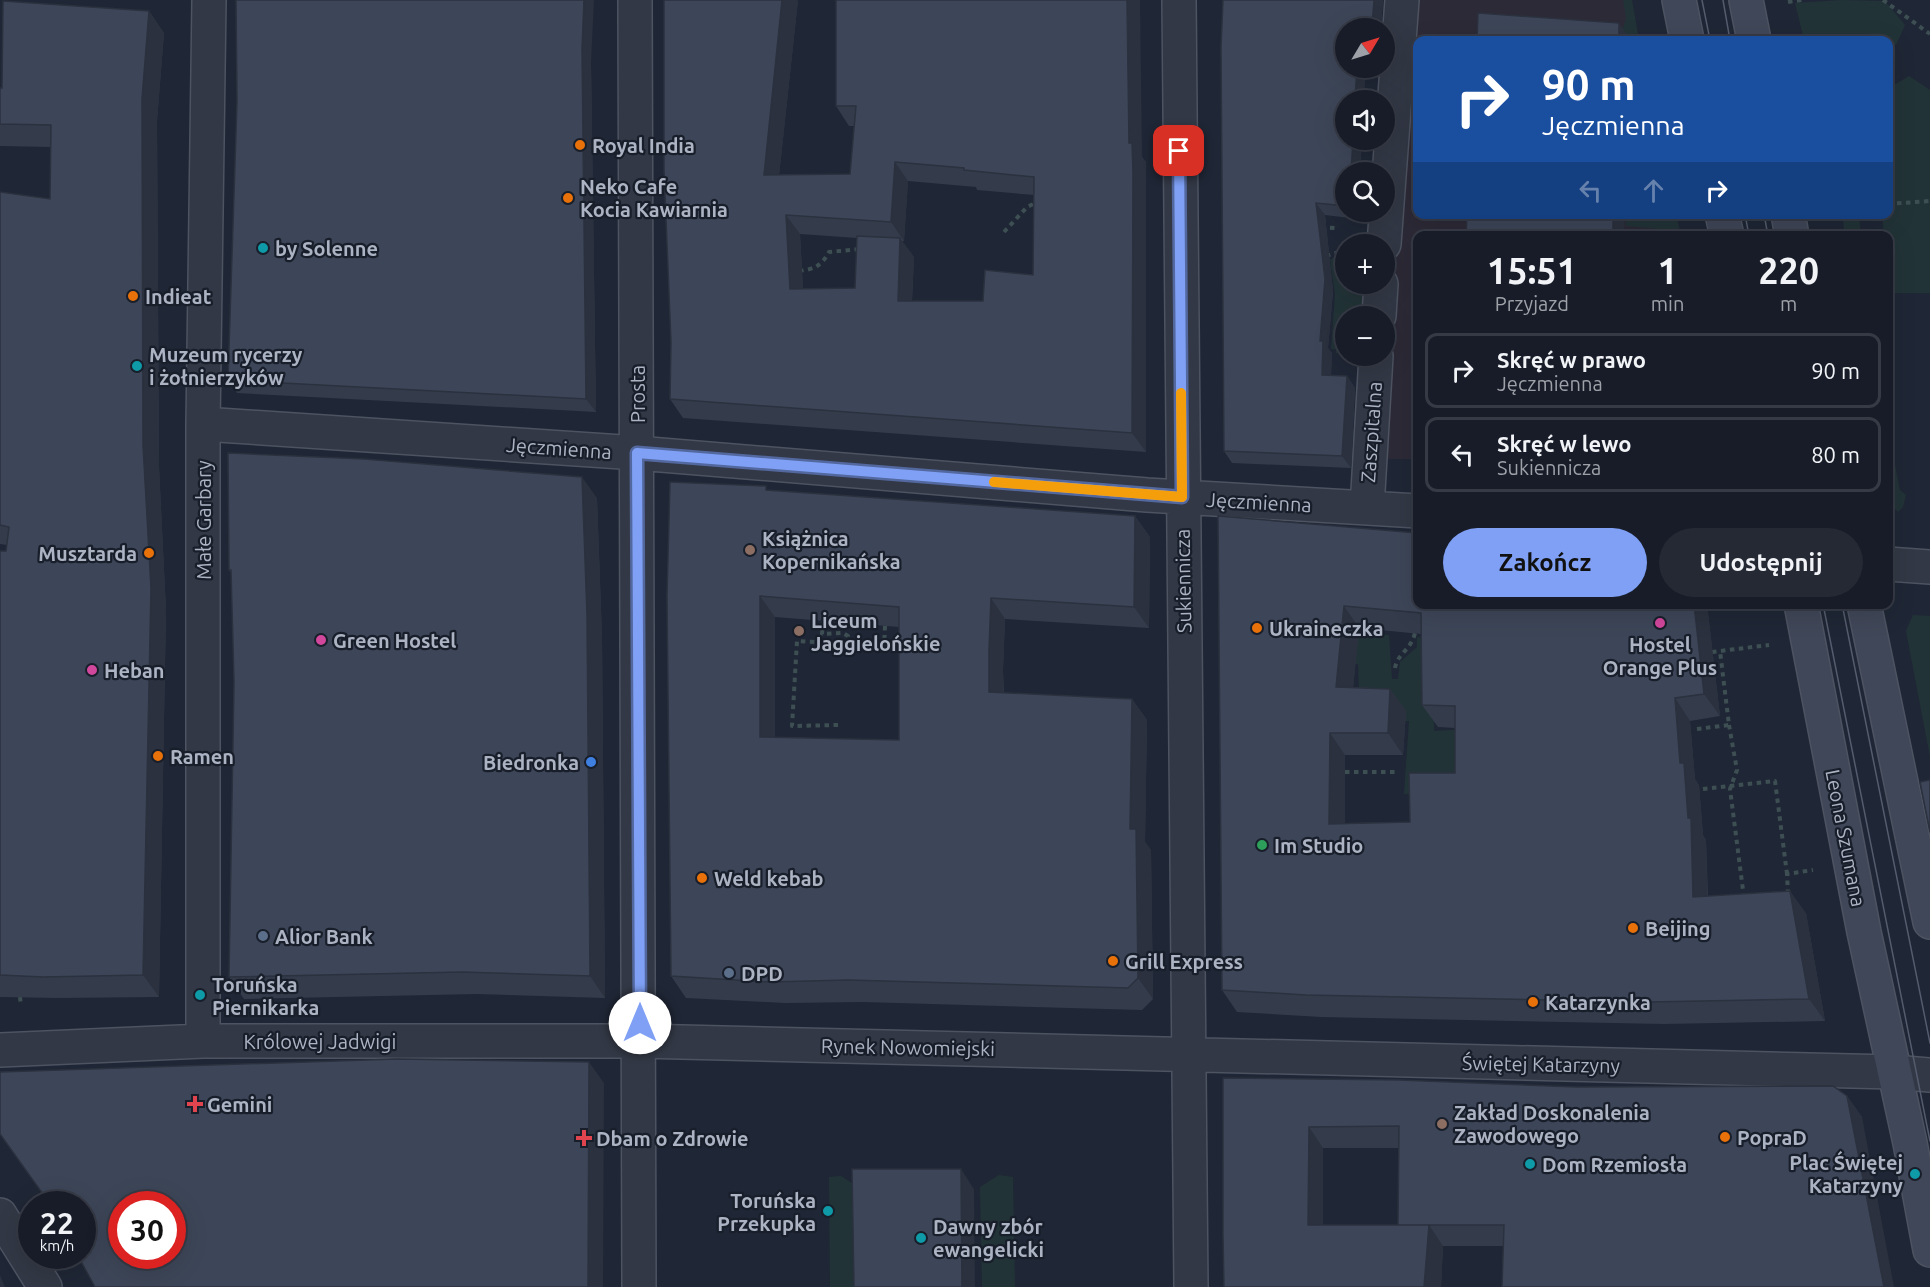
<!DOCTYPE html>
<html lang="pl">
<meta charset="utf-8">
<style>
body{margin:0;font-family:Ubuntu,sans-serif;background:#242934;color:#f1f3f6;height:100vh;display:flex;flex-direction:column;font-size:22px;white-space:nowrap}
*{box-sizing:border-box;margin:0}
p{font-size:20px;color:#9ea1a8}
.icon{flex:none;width:33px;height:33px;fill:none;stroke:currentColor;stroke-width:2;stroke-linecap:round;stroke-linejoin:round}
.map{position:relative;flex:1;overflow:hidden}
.panel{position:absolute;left:1413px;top:231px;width:480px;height:378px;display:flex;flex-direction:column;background:#171c28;border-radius:12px;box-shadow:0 6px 24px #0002,0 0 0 2px #363a45}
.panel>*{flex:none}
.hud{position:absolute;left:1413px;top:36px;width:480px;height:183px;border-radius:12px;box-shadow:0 6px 24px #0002,0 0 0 2px #363a45;background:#1a4fa0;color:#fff;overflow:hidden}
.needle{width:39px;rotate:52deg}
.buttons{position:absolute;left:1335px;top:18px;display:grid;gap:12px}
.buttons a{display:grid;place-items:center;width:60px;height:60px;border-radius:50%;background:#171c28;box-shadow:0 6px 24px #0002,0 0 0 2px #363a45;font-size:30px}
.speed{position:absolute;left:18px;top:1191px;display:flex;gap:12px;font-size:30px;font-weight:700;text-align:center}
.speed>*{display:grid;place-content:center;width:78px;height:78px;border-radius:50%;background:#171c28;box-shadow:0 6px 24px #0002,0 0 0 2px #363a45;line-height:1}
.speed small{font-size:15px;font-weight:400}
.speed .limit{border:9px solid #d22;background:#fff;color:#111}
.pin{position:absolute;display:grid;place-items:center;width:51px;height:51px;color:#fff;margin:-26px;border-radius:12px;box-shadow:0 3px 9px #0006}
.me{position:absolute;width:66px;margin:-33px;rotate:0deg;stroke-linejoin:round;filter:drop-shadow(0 0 4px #0008)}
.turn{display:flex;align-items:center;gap:21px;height:126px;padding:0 30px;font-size:27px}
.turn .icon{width:78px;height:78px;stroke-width:2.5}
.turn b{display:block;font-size:42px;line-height:51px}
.lanes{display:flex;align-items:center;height:57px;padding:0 30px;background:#0003;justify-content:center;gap:30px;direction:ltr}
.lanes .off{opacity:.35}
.eta{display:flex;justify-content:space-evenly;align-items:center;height:102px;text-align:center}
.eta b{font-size:36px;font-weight:600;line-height:42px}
.cta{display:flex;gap:12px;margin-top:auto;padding:12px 30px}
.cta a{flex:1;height:69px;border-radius:36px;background:#7fa0f5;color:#111;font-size:24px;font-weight:600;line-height:69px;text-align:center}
.cta a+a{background:#242934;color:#f1f3f6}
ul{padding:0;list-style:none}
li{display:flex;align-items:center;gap:18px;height:75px;margin:0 12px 9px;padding:0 18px;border:3px solid #363a45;border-radius:12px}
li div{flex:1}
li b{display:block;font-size:22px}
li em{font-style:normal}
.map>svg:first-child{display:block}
.medical{fill:#2d2a37}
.green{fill:#223337}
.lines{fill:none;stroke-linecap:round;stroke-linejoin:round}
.street-casing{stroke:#4d5361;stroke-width:36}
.secondary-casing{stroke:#4d5361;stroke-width:36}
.path{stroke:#3e4f53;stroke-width:4;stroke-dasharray:4.5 4.5;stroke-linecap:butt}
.street{stroke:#323845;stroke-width:33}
.secondary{stroke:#404758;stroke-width:33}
.tram{stroke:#545c6d;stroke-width:1.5}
.wall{fill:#343c4c;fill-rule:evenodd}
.shaded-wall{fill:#2b313e}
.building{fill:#3d4658;stroke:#2b313e;stroke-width:1.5;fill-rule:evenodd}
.route-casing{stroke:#53689f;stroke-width:15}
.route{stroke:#7fa0f5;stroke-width:10}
.slow{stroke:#f59e0b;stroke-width:10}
.food-dot{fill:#e8710a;stroke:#181e2a;stroke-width:2}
.culture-dot{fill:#0f9aa8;stroke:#181e2a;stroke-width:2}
.education-dot{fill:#8d6e63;stroke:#181e2a;stroke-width:2}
.hotel-dot{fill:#d1479c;stroke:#181e2a;stroke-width:2}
.shop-dot{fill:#3f7fe0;stroke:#181e2a;stroke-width:2}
.leisure-dot{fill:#2e9e5b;stroke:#181e2a;stroke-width:2}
.service-dot{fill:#5c6f8a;stroke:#181e2a;stroke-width:2}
.health-dot{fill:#e0444e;stroke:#181e2a;stroke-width:2}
.labels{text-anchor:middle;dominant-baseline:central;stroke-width:4.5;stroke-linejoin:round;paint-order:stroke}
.poi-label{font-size:20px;font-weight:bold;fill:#acb3c3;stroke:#181e2a;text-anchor:start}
.street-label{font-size:20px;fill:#acb3c3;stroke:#181e2a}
</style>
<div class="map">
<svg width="1930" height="1287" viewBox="0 0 1930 1287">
<rect width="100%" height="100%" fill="#1f2635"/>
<path class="medical" d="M 1417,0 L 1631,0 L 1639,40 L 1418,40 L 1418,214 L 1676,215 L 1681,235 L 1418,236 L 1417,459 L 1381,459 Z"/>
<path class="green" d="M 1623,0 L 1632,0 L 1639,40 L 1620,37 L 1626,18 Z
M 1841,0 L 1885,1 L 1905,25 L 1897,43 L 1889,52 L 1888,40 L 1804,40 L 1795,3 Z
M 1909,76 L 1930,90 L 1930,293 L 1889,293 L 1888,236 L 1884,235 L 1882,215 L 1888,214 L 1889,88 Z
M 1625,215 L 1676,215 L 1680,231 L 1626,226 Z
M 1843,215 L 1859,215 L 1861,235 L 1844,235 Z
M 1336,256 L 1345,256 L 1346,284 L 1369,284 L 1367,316 L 1346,316 L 1345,354 L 1336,353 L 1336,349 L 1331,349 L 1335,294 L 1330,260 Z
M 1889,433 L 1900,490 L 1906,495 L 1903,507 L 1898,512 L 1889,503 Z
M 1913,615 L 1930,616 L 1930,757 L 1906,631 Z
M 1301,627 L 1389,635 L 1392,679 L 1398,679 L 1400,662 L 1417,647 L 1417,637 L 1468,643 L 1433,683 L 1434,731 L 1468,729 L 1467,791 L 1404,794 L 1409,721 L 1393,721 L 1359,691 L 1358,664 L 1299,662 Z
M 999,1175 L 1013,1177 L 1015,1287 L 982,1287 L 980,1187 Z
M 841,1176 L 861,1189 L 861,1287 L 830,1287 L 829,1177 Z"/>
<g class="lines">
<defs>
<path id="street" d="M 635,0 L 639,1287
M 1179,0 L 1191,1287
M 1384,244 L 1402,0
M 1379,316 L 1381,284
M 203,424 L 637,453 L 1147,495 L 1418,511
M 1367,508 L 1376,356
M 1888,564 L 1930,567
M 203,1041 L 203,424 L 209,0
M 0,1050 L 203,1041 L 640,1041 L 1893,1072 L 1930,1075
M 0,1215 L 45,1287"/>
<path id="secondary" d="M 1679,0 L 1687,40
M 1746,0 L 1754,40
M 1722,214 L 1727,236
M 1788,214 L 1792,236
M 1801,604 L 1864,932 L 1910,1143 L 1930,1250
M 1864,604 L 1930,922"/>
</defs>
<use href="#street" class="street-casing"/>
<use href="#secondary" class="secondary-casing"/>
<path class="path" d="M 1883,0 L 1930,34
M 1788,2 L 1802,0
M 1888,204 L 1930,201
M 1321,227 L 1335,228
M 1004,232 L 1027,207 L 1038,202
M 1326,256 L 1345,250
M 799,271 C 815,269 821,266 829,252 L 861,249
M 823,621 L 822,634 L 843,633 L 848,636 L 847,644 L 884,649
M 822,626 L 840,628
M 885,626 L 884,649 L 903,650
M 1712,652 L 1769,645
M 1395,668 C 1397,654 1411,650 1415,633
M 838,725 L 792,726 L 797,641 L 847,644
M 1729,725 L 1737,770 L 1730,789 L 1744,898
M 1697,729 L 1729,725 L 1720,651
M 1345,772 L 1398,772
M 1703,789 L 1775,781 L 1787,874
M 1788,894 L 1787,874 L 1813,870
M 20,997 L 21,1006"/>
<use href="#street" class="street"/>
<use href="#secondary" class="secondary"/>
<path class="tram" d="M 1702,0 L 1710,40
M 1723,0 L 1730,40
M 1745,214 L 1749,236
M 1764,214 L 1768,236
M 1823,604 L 1930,1141
M 1842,604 L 1930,1043"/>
</g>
<path class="wall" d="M 798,0 L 779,175 L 850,174 L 854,126 L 849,126 L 836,106 L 836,0 L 1142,157 L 1146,162 L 1146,452 L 683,418 L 670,399 L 671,342 ZM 908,181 L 976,187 L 977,190 L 1034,195 L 1033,275 L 983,301 L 912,301 L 914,257 L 902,241 L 904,241 ZM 800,234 L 857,238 L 855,288 L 803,289 Z
M 1223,0 L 1383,0 L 1381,28 L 1346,28 L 1346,68 L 1365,68 L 1364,100 L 1346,140 L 1362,140 L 1360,172 L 1346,172 L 1346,212 L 1358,212 L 1358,219 L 1325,215 L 1333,291 L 1328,348 L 1332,353 L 1331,376 L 1347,376 L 1355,388 L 1351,468 L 1232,463 L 1224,451 Z
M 149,11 L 164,33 L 157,121 L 159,467 L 166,610 L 159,997 L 58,998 L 0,997 L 0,551 L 6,551 L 7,545 L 0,544 L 0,192 L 50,199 L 50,147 L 0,146 L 0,88 L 2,88 Z
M 591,63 L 596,412 L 237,393 L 228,380 L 237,101 Z
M 769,490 L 1135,516 L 1150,537 L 1149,628 L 1005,619 L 1003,670 L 1004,693 L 1132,699 L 1147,720 L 1145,842 L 1151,850 L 1153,999 L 1142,1010 L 863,1002 L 785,1003 L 686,998 L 671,976 ZM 775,617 L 899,627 L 899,740 L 775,737 Z
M 597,498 L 602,637 L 605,998 L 477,994 L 244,999 L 229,977 L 234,682 L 231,573 L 229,570 Z
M 1218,516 L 1707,604 L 1720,716 L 1690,721 L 1695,779 L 1699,785 L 1703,835 L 1706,840 L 1708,896 L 1806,913 L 1825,1021 L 1664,1024 L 1321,1017 L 1237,1012 L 1222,990 ZM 1359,628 L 1421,634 L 1422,705 L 1438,727 L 1455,728 L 1455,773 L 1410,822 L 1345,823 L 1345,755 L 1403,755 L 1406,711 L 1390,689 L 1353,687 Z
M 1223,1078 L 1847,1096 L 1862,1117 L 1503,1246 L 1443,1246 L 1441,1287 L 1224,1287 ZM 1323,1148 L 1399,1148 L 1398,1225 L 1323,1225 Z"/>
<path class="shaded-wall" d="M 584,0 L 594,0 L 591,63 L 596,412 L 586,399 L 582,49 Z
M 782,0 L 798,0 L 777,195 L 764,175 Z
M 1127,0 L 1140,0 L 1142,157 L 1146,162 L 1146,452 L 1132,433 Z
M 1374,0 L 1383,0 L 1381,28 L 1372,28 Z
M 149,11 L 164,33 L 157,121 L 159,467 L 166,610 L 159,997 L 143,975 L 142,99 Z
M 1619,23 L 1630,39 L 1630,40 L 1619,40 Z
M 1357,68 L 1365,68 L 1364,100 L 1355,100 Z
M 1353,140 L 1362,140 L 1360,172 L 1351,172 Z
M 895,162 L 908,181 L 904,241 L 891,222 Z
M 1316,203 L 1325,215 L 1333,291 L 1328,348 L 1332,353 L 1330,387 L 1322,375 L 1320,341 Z
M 1353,212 L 1358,212 L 1358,219 Z
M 1613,214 L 1625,214 L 1624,236 L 1613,236 Z
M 786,215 L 800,234 L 804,308 L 790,289 Z
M 900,238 L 914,257 L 911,320 L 898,301 Z
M 1347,376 L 1355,388 L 1351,468 L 1342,456 Z
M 582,477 L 597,498 L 602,637 L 605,998 L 590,976 Z
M 1135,516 L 1150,537 L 1149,628 L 1134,607 Z
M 760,596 L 775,617 L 775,758 L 760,737 Z
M 991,598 L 1005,619 L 1003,670 L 1004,713 L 989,692 L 989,649 Z
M 1694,604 L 1707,604 L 1720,716 L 1704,694 Z
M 1344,606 L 1359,628 L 1351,709 L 1336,687 Z
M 1390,689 L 1406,711 L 1403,755 L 1388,733 Z
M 1675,698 L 1690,721 L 1695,779 L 1699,785 L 1703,835 L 1706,840 L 1708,920 L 1693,897 L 1688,818 L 1680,763 Z
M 1132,699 L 1147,720 L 1145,842 L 1151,850 L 1153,999 L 1138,978 L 1130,829 Z
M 1330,733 L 1345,755 L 1345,846 L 1329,824 Z
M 1790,891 L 1806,913 L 1825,1021 L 1809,999 Z
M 589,1062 L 604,1083 L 603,1287 L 588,1287 Z
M 1847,1096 L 1862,1117 L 1894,1287 L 1884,1287 Z
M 1309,1127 L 1323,1148 L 1323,1246 L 1308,1225 Z
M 961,1169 L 974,1189 L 975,1287 L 962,1287 Z
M 1429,1225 L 1443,1246 L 1441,1287 L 1424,1287 Z
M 0,1275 L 5,1287 L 0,1287 Z"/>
<path class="building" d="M 236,0 L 584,0 L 582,49 L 586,399 L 228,380 L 237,101 Z
M 664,0 L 782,0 L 764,175 L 850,174 L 856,106 L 836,106 L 836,0 L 1127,0 L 1129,143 L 1132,143 L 1133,173 L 1132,433 L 670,399 L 671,342 L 664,170 ZM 895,162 L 964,168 L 964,170 L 1034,177 L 1033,275 L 985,270 L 983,301 L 898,301 L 900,238 L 857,236 L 855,288 L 790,289 L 786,215 L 891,222 Z
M 1223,0 L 1374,0 L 1372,28 L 1346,28 L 1346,68 L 1357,68 L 1355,100 L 1346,100 L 1346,140 L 1353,140 L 1351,172 L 1346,172 L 1346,206 L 1316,203 L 1325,279 L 1320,341 L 1323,341 L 1322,375 L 1347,376 L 1342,456 L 1224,451 L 1221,47 Z
M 3,1 L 149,11 L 142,99 L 143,445 L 151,588 L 143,975 L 43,977 L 0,975 L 0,551 L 6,551 L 9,527 L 0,525 L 0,192 L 50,199 L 51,125 L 0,124 L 0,88 L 2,88 Z
M 1478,13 L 1619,23 L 1619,40 L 1477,40 Z
M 1467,214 L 1613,214 L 1613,236 L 1466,236 Z
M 228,453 L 364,459 L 582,477 L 587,615 L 590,976 L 462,972 L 229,977 L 234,682 L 231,570 L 229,570 Z
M 670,482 L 766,486 L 766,490 L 1135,516 L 1134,607 L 991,598 L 989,649 L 989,692 L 1132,699 L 1130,829 L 1136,829 L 1138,978 L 1128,988 L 848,980 L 770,982 L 671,976 L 667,596 ZM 760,596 L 899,607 L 899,740 L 760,737 Z
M 1218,516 L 1418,533 L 1418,604 L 1694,604 L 1704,694 L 1675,698 L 1680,763 L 1684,763 L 1688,818 L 1691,818 L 1693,897 L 1790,891 L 1809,999 L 1649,1002 L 1306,995 L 1222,990 ZM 1344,606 L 1421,613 L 1422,705 L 1455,706 L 1455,773 L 1409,773 L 1410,822 L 1329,824 L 1330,733 L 1388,733 L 1390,689 L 1336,687 Z
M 1930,780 L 1930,832 L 1920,782 Z
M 397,1059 L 589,1062 L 588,1287 L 95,1287 L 78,1256 L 82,1256 L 82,1204 L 50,1204 L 0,1134 L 0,1072 ZM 122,1204 L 172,1204 L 172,1256 L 122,1256 Z
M 1223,1078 L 1400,1080 L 1576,1087 L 1833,1086 L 1847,1096 L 1884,1287 L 1502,1287 L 1504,1225 L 1398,1225 L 1399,1126 L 1309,1127 L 1308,1225 L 1429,1225 L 1424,1287 L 1224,1287 L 1223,1235 Z
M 852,1169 L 961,1169 L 962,1287 L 854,1287 Z"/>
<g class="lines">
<defs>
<path id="route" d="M 640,1023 L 637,453 L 1182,497 L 1179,151"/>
</defs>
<use href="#route" class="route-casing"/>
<use href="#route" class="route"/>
<path class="slow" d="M 994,482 L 1182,497 L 1181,393"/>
</g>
<g class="food-dot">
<circle cx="580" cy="145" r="6"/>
<circle cx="568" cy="198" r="6"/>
<circle cx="133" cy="296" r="6"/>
<circle cx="149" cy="553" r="6"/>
<circle cx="1257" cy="628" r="6"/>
<circle cx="158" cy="756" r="6"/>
<circle cx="702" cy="878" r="6"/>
<circle cx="1633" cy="928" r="6"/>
<circle cx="1113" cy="961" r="6"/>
<circle cx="1533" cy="1002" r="6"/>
<circle cx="1725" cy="1137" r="6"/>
</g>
<g class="culture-dot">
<circle cx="263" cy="248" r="6"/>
<circle cx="137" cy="366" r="6"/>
<circle cx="200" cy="995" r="6"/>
<circle cx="1530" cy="1164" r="6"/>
<circle cx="1915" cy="1174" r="6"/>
<circle cx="828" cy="1211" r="6"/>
<circle cx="921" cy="1238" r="6"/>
</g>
<g class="education-dot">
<circle cx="750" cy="550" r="6"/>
<circle cx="799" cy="631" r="6"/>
<circle cx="1442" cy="1124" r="6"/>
</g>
<g class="hotel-dot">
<circle cx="1660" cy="623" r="6"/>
<circle cx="321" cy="640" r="6"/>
<circle cx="92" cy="670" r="6"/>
</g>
<circle class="shop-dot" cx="591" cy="762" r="6"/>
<circle class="leisure-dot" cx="1262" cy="845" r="6"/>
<g class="service-dot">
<circle cx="263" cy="936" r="6"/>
<circle cx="729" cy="973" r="6"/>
</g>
<g class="health-dot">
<path d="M192 1095h6v6h6v6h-6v6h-6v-6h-6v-6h6z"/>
<path d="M581 1129h6v6h6v6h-6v6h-6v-6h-6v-6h6z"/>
</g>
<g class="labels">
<g class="poi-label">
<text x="592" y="145">Royal India</text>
<text x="580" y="186">Neko Cafe<tspan x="580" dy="23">Kocia Kawiarnia</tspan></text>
<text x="275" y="248">by Solenne</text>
<text x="145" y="296">Indieat</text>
<text x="149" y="354">Muzeum rycerzy<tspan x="149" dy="23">i żołnierzyków</tspan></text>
<text x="762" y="538">Książnica<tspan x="762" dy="23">Kopernikańska</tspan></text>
<text x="137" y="553" text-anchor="end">Musztarda</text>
<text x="811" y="620">Liceum<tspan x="811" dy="23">Jaggielońskie</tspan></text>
<text x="1269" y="628">Ukraineczka</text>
<text x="333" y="640">Green Hostel</text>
<text x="1660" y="644" text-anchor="middle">Hostel<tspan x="1660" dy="23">Orange Plus</tspan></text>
<text x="104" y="670">Heban</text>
<text x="170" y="756">Ramen</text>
<text x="579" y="762" text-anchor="end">Biedronka</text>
<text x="1274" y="845">Im Studio</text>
<text x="714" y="878">Weld kebab</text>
<text x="1645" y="928">Beijing</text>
<text x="275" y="936">Alior Bank</text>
<text x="1125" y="961">Grill Express</text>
<text x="741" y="973">DPD</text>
<text x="212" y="984">Toruńska<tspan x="212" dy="23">Piernikarka</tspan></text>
<text x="1545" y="1002">Katarzynka</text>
<text x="207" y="1104">Gemini</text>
<text x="1454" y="1112">Zakład Doskonalenia<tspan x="1454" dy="23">Zawodowego</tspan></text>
<text x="1737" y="1137">PopraD</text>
<text x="596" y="1138">Dbam o Zdrowie</text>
<text x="1903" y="1162" text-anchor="end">Plac Świętej<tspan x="1903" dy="23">Katarzyny</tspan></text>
<text x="1542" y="1164">Dom Rzemiosła</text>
<text x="816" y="1200" text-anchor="end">Toruńska<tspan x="816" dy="23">Przekupka</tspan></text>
<text x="933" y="1226">Dawny zbór<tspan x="933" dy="23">ewangelicki</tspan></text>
</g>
<g class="street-label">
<text transform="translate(637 394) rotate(-90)">Prosta</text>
<text transform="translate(1371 432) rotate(-86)">Zaszpitalna</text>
<text transform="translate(559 448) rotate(4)">Jęczmienna</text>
<text transform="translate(1259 502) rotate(3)">Jęczmienna</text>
<text transform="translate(203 520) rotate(-90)">Małe Garbary</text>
<text transform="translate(1183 581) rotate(-91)">Sukiennicza</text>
<text transform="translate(1846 838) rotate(79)">Leona Szumana</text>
<text x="320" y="1041">Królowej Jadwigi</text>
<text transform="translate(908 1047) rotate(1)">Rynek Nowomiejski</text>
<text transform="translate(1541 1064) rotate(1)">Świętej Katarzyny</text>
</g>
</g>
</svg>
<div class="buttons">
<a><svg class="needle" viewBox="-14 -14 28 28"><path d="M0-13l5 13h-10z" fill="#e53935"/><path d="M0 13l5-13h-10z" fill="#9ea1a8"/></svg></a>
<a><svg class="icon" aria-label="sound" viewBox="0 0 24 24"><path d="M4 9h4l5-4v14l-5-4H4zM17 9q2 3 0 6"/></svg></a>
<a><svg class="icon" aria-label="search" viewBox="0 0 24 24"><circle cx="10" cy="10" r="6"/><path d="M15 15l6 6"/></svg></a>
<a>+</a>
<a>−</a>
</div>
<div class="speed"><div>22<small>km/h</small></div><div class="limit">30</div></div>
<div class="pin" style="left:1179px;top:151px;background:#d93025"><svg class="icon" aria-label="arrive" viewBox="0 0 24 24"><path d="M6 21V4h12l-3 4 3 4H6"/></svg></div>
<svg class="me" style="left:640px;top:1023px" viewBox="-20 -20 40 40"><circle r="19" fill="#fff"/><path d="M0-13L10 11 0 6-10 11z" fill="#7fa0f5"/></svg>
<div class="hud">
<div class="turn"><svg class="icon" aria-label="right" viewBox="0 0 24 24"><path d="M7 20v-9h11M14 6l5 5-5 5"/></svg><div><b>90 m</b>Jęczmienna</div></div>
<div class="lanes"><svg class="icon off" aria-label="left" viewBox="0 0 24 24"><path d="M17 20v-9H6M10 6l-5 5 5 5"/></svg><svg class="icon off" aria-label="ahead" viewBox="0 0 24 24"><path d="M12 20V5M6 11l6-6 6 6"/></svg><svg class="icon" aria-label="right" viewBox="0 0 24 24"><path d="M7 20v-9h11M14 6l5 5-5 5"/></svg></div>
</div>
<section class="panel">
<div class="eta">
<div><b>15:51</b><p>Przyjazd</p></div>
<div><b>1</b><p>min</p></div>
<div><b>220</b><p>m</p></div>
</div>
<ul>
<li><svg class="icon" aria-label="right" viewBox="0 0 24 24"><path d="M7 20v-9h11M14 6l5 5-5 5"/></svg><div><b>Skręć w prawo</b><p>Jęczmienna</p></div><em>90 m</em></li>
<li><svg class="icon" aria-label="left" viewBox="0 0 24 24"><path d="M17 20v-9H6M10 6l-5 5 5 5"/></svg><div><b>Skręć w lewo</b><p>Sukiennicza</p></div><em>80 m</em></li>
</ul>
<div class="cta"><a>Zakończ</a><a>Udostępnij</a></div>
</section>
</div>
